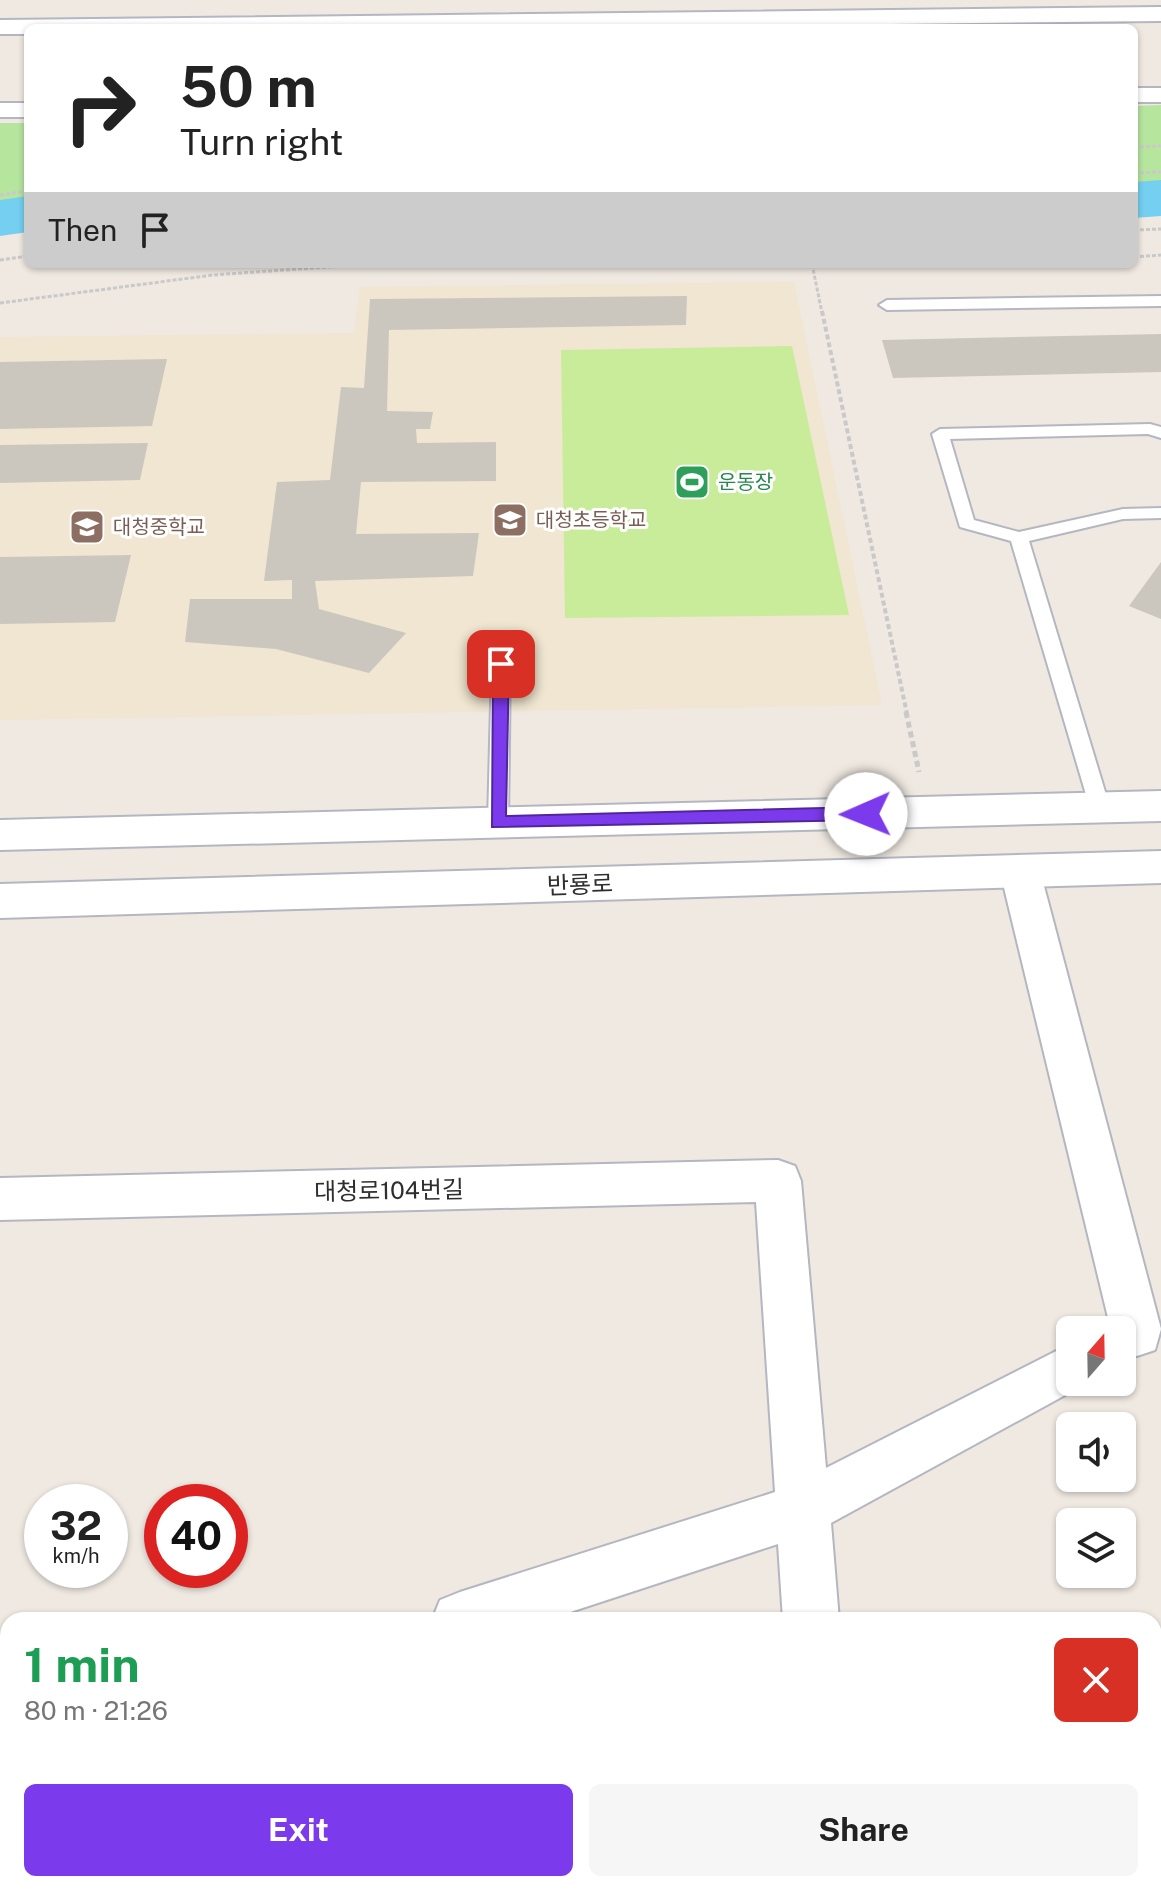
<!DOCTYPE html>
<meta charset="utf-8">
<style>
body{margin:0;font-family:"Public Sans","Noto Sans KR",sans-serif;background:#f6f6f6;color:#222;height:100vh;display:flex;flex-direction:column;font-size:30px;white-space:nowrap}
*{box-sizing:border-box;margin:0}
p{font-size:26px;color:#767676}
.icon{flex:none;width:44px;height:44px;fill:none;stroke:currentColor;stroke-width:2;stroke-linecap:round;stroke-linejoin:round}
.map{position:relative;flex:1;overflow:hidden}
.details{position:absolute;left:0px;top:1612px;width:1162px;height:280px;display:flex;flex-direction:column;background:#fff;border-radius:24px 24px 0 0;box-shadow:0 2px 6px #0004}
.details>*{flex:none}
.top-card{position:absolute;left:24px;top:24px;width:1114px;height:244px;border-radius:12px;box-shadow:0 2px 6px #0004;background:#fff;color:#222;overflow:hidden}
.needle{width:52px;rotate:20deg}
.tools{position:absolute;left:1056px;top:1316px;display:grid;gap:16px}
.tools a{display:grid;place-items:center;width:80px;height:80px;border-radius:12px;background:#fff;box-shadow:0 2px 6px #0004;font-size:40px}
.speed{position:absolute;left:24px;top:1484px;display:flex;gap:16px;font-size:40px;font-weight:700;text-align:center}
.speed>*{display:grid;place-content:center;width:104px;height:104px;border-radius:50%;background:#fff;box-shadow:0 2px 6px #0004;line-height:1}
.speed small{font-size:20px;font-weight:400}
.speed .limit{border:12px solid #d22;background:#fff;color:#111}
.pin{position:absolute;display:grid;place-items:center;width:68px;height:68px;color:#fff;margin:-34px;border-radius:16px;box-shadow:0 4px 12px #0006}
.me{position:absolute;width:88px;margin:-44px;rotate:269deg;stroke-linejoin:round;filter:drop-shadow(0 0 6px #0008)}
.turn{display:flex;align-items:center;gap:28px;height:168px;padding:0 24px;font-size:36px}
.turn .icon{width:104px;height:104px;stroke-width:2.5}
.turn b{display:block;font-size:56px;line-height:68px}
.then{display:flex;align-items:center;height:76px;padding:0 24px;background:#0003;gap:16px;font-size:30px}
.round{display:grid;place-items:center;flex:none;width:84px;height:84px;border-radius:12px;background:#f6f6f6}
.overview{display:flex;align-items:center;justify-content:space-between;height:136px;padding:0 24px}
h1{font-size:48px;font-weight:700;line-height:60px;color:#1e9e55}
.cta{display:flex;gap:16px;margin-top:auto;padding:16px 24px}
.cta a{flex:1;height:92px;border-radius:12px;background:#7c3aed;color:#fff;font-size:32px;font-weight:700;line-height:92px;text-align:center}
.cta a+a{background:#f6f6f6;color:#222}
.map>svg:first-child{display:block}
.education{fill:#f0e6d1}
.green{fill:#b6e59e}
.pitch{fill:#c9ec9a}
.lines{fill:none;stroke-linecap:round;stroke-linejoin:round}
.river{fill:#75cff0;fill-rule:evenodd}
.building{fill:#cbc7bf}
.service-casing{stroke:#b4b7c1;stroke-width:4}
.minor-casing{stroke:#b4b7c1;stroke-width:4}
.tertiary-casing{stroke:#b4b7c1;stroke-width:4}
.path-far2{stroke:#c9c9c9;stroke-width:3;stroke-dasharray:4 2;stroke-linecap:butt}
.path-far1{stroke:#c9c9c9;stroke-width:4;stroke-dasharray:5 3;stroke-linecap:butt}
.path{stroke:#c9c9c9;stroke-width:5;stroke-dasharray:6 4;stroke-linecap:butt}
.service{fill:#fff;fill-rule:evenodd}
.minor{fill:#fff;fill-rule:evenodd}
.tertiary{fill:#fff;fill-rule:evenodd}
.route{fill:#7c3aed;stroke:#51269a;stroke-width:2}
.labels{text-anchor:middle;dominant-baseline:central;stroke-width:6;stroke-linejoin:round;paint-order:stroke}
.far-leisure-label{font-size:20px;fill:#27864d;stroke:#fff;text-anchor:start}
.far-education-label{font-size:20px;fill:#785e54;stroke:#fff;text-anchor:start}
.street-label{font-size:24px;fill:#2e2e2e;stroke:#fff}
</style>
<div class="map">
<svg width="1161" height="1892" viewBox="0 0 1161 1892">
<rect width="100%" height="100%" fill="#efe9e1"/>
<path class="education" d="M 794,282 L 882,705 L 0,720 L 0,337 L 354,333 L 360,287 Z"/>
<path class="green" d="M 1161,105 L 1161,184 L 1134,185 L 1134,106 Z
M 0,123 L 28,123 L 28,207 L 0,211 Z"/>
<path class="pitch" d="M 792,346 L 849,615 L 565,618 L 561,350 Z"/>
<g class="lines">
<path class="river" d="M 1161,180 L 1161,216 L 1134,218 L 1134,182 Z
M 28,196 L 28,232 L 0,236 L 0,200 Z"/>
</g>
<path class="building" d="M 687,296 L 686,325 L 389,330 L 387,411 L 433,412 L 430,429 L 416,429 L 417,443 L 496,442 L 496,481 L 361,482 L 356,534 L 479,533 L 473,576 L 315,581 L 319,609 L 406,633 L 369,673 L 276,649 L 185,642 L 190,599 L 292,599 L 292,580 L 264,581 L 277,482 L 330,480 L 341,387 L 364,388 L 370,299 Z
M 1161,334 L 1161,372 L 893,378 L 882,340 Z
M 167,359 L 152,426 L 0,429 L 0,362 Z
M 148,443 L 140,480 L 0,483 L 0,445 Z
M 131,555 L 115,622 L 0,624 L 0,557 Z
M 1161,562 L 1161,619 L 1129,606 Z"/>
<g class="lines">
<defs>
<path id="service" d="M 1161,296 L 1161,306 L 887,310 L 879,305 L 887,300 Z
M 1150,424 L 1161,427 L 1161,438 L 1148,434 L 950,439 L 974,520 L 1019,532 L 1123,509 L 1161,508 L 1161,518 L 1123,519 L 1029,541 L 1110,808 L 1100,816 L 1090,808 L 1011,541 L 960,527 L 932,434 L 940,429 Z
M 501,658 L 510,664 L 508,823 L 498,831 L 488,823 L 492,664 Z
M 0,1840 L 8,1841 L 8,1873 L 0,1872 Z
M 73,1884 L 105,1884 L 105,1892 L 73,1892 Z"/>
<path id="minor" d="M 1161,7 L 1161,21 L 524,28 L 28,28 L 28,34 L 0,34 L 0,20 Z
M 1134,88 L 1161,88 L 1161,102 L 1134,102 Z
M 0,103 L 28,103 L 28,117 L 0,117 Z
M 1020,856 L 1034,860 L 1040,871 L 1161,1329 L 1155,1350 L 1137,1356 L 1122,1351 L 1122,1330 L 1111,1330 L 1000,871 L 1006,860 Z
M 778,1160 L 795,1166 L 801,1181 L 826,1468 L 1070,1344 L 1070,1382 L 1089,1382 L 831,1523 L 839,1620 L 783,1620 L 778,1544 L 546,1620 L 432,1620 L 440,1600 L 460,1592 L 775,1492 L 756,1202 L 0,1220 L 0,1178 Z
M 8,1668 L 8,1726 L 0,1727 L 0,1669 Z
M 804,1884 L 866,1884 L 867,1892 L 805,1892 Z"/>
<path id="tertiary" d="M 1161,791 L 1161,821 L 0,850 L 0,820 Z
M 1161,851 L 1161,883 L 0,918 L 0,884 Z"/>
</defs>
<use href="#service" class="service-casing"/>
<use href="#minor" class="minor-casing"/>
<use href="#tertiary" class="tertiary-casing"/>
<path class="path-far2" d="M 1134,147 L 1161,146
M 1134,173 L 1161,172
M 0,195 L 28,191
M 1134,230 L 1161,229
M 1134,257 L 1161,255
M 0,260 L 28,256
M 812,264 L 822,313
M 0,303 L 213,275 L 372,264"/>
<path class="path-far1" d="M 822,311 L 907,714"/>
<path class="path" d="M 906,712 L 919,772"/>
<use href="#service" class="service"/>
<use href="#minor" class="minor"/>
<use href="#tertiary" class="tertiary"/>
</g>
<path class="route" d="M 501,659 L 509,664 L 506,816 L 866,807 L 875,814 L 866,820 L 492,827 L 493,664 Z"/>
<defs>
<symbol id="stadium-square" viewBox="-11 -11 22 22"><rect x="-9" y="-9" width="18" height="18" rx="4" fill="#2e9e5b" stroke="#fff"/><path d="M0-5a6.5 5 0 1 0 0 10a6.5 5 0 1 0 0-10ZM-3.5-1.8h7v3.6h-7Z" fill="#fff"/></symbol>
<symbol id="school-square" viewBox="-11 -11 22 22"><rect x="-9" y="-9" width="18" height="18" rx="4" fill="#8d6e63" stroke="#fff"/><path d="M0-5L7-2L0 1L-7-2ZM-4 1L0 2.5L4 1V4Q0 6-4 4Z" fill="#fff"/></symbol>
</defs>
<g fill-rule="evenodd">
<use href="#stadium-square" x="672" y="462" width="40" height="40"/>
<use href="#school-square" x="490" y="500" width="40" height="40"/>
<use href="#school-square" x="67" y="507" width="40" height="40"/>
</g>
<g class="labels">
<g class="far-leisure-label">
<text x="718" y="482">운동장</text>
</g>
<g class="far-education-label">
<text x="536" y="520">대청초등학교</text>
<text x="113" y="527">대청중학교</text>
</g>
<g class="street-label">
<text transform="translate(580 884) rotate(-2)">반룡로</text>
<text transform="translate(389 1190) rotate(-1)">대청로104번길</text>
</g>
</g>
</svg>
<div class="tools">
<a><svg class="needle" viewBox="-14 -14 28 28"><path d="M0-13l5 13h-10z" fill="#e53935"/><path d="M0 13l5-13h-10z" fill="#767676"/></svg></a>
<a><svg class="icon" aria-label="sound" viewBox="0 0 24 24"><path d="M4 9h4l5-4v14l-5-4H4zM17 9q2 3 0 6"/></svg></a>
<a><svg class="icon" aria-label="layers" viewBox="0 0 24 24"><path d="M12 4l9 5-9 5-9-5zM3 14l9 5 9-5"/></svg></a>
</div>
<div class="speed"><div>32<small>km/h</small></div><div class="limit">40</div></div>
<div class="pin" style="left:501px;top:664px;background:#d93025"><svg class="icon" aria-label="arrive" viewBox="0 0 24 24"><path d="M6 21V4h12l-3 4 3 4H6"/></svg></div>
<svg class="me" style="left:866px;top:814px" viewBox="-20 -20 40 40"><circle r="19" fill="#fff"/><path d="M0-13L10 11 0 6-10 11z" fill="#7c3aed"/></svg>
<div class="top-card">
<div class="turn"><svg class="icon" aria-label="right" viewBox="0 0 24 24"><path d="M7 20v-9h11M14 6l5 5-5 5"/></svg><div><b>50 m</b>Turn right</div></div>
<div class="then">Then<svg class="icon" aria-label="arrive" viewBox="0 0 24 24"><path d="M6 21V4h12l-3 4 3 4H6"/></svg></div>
</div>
<section class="details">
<div class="overview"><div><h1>1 min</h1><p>80 m · 21:26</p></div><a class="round" style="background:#d93025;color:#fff"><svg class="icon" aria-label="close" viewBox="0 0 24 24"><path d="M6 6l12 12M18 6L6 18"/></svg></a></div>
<div class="cta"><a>Exit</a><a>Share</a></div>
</section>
</div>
